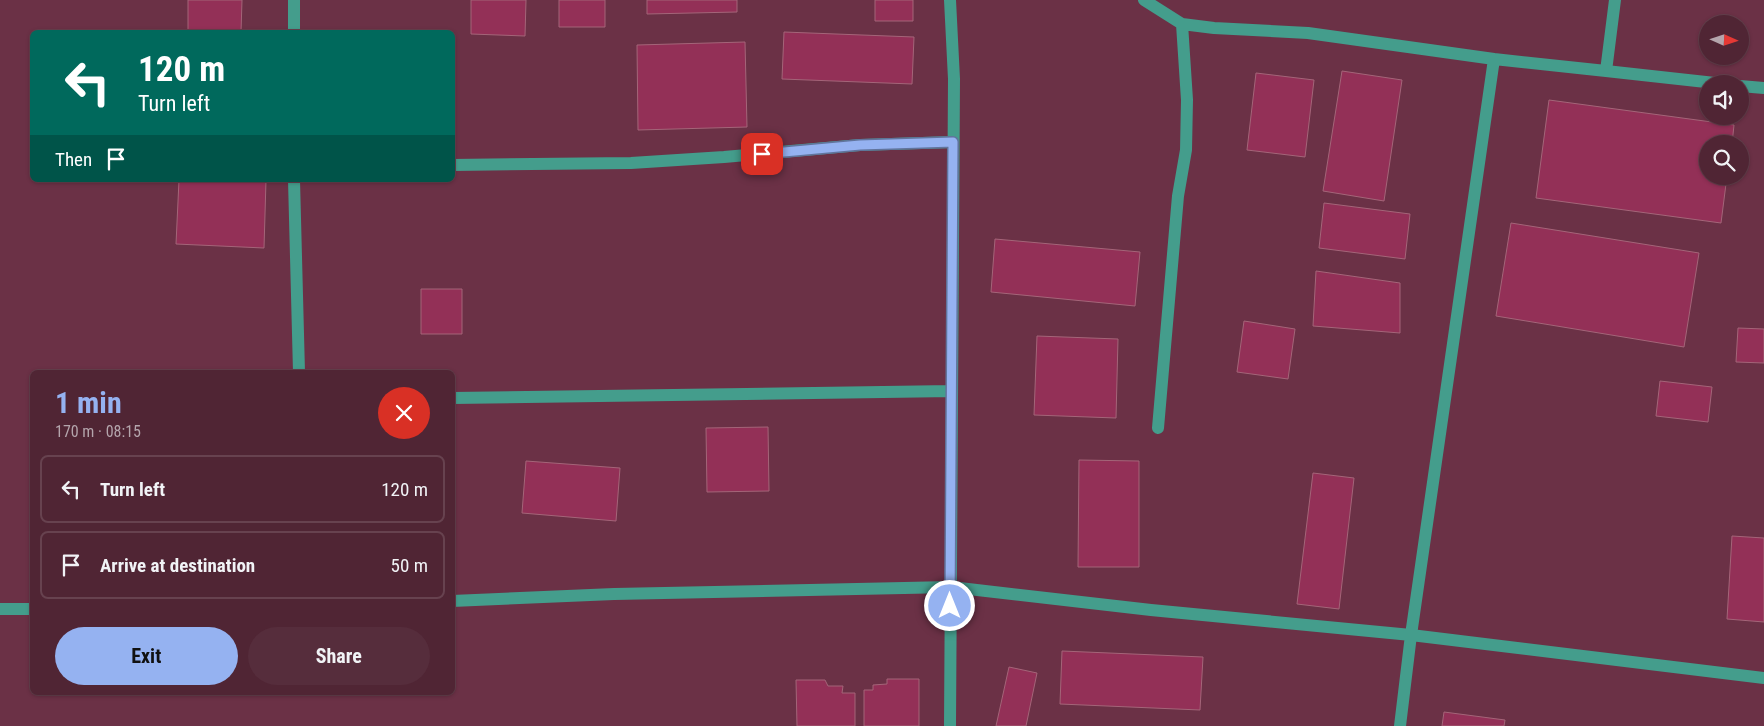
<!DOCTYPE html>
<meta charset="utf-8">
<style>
body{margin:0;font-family:"Roboto Condensed",sans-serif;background:#562d3c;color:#f1f3f6;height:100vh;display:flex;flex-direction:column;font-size:19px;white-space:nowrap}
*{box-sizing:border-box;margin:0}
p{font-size:16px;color:#b4a5ac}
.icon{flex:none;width:28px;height:28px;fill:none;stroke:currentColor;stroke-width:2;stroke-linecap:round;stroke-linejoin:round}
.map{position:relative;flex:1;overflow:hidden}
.side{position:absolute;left:30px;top:370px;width:425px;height:325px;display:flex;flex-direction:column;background:#502534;border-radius:8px;box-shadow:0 1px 4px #0004,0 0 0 1px #67424f}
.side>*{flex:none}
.top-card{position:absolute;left:30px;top:30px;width:425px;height:152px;border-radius:8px;box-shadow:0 1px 4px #0004,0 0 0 1px #67424f;background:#00695c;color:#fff;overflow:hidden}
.needle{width:32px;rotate:93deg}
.tools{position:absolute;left:1699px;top:15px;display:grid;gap:10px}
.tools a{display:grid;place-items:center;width:50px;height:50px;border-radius:50%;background:#502534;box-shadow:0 1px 4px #0004,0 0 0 1px #67424f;font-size:25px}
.pin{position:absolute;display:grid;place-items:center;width:42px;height:42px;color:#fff;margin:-21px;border-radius:10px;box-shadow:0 2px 8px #0006}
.me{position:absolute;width:55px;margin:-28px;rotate:0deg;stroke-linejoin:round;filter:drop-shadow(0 0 4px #0008)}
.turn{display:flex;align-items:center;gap:18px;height:105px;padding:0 25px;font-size:22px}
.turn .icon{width:65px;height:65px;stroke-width:2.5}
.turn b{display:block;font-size:35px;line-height:42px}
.then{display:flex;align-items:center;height:48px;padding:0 25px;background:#0003;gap:10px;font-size:19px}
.round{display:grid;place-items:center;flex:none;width:52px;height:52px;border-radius:26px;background:#562d3c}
.headline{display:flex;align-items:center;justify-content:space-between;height:85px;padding:0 25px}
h1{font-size:30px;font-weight:700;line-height:38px;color:#95b2f1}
.cta{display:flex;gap:10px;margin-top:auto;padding:10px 25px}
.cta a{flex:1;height:58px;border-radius:30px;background:#95b2f1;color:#111;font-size:20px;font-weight:700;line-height:58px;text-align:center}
.cta a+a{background:#562d3c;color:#f1f3f6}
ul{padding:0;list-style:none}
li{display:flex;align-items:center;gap:15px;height:68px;margin:0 10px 8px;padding:0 15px;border:2px solid #67424f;border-radius:8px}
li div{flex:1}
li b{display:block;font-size:19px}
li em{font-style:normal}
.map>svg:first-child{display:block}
.building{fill:#933057;stroke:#a46579}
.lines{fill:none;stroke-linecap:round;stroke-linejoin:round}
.minor{stroke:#449d8c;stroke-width:12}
.route-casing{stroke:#61749d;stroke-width:12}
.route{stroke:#95b2f1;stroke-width:9}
</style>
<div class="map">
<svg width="1764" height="726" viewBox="0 0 1764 726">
<rect width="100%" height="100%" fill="#6b3146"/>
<path class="building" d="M 188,0 L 242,0 L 241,32 L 188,32 Z
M 471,0 L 526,0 L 525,36 L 471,34 Z
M 559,0 L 605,0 L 605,27 L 559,27 Z
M 647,0 L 737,0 L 737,12 L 647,14 Z
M 875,0 L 913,0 L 913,21 L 875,21 Z
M 784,32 L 914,37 L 912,84 L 782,79 Z
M 745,42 L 747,127 L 638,130 L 637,45 Z
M 1342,71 L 1402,80 L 1384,201 L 1323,191 Z
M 1256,73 L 1314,80 L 1305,157 L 1247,150 Z
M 1549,100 L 1734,125 L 1732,144 L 1708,144 L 1708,176 L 1727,176 L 1721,223 L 1536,198 Z
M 179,180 L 266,180 L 264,248 L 176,244 Z
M 1324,203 L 1410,214 L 1405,259 L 1319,248 Z
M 1511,223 L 1699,253 L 1684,347 L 1496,316 Z
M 995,239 L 1140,252 L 1135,306 L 991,292 Z
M 1316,271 L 1400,283 L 1400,333 L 1313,326 Z
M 421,289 L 462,289 L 462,334 L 421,334 Z
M 1244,321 L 1295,329 L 1288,379 L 1237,372 Z
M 1738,328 L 1764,329 L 1764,363 L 1736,362 Z
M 1037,336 L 1118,339 L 1116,418 L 1034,415 Z
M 1660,381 L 1712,387 L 1708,422 L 1656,416 Z
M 768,427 L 769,491 L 707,492 L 706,428 Z
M 1079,460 L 1139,461 L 1139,567 L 1078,567 Z
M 526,461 L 620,468 L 616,521 L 522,513 Z
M 1313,473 L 1354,478 L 1339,609 L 1297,604 Z
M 1732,536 L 1764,538 L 1764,622 L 1727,619 Z
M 1062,651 L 1203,657 L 1200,710 L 1060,704 Z
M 1009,667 L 1037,673 L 1026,726 L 996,726 Z
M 887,679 L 919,679 L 919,726 L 864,726 L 864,690 L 873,690 L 873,685 L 887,684 Z
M 796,680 L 825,680 L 828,686 L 843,686 L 842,693 L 855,693 L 855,726 L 797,726 Z
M 1444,712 L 1505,720 L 1504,726 L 1442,726 Z"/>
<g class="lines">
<path class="minor" d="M 950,0 L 954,79 L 950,726
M 1144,0 L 1182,24 L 1214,28 L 1308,33 L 1494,59 L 1606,71
M 1615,0 L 1606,71 L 1724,84
M 294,32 L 294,0
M 1740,86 L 1764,88
M 452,165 L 631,163 L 724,157 L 860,145 L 953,142
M 294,180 L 299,372
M 452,398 L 952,391
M 1158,428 L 1178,196 L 1186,150 L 1187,100 L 1182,24
M 452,601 L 614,594 L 951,587 L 1151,610 L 1411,635 L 1764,678
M 0,609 L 32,609
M 1400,726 L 1411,635 L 1494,59"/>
</g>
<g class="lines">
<defs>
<path id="route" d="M 762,154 L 860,145 L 953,142 L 950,606"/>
</defs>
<use href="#route" class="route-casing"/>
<use href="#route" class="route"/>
</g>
</svg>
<div class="tools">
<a><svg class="needle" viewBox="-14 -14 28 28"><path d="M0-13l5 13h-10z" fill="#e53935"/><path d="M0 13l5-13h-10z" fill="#b4a5ac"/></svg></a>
<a><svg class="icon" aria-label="sound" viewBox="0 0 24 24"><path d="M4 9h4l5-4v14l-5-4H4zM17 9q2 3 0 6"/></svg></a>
<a><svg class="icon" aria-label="search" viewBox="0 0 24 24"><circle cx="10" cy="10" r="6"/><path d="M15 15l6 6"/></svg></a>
</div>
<div class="pin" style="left:762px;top:154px;background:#d93025"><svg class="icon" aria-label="arrive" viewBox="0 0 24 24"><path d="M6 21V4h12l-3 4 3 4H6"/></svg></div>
<svg class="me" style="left:950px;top:606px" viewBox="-20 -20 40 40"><circle r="17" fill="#95b2f1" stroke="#fff" stroke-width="3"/><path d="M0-11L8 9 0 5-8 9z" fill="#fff"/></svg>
<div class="top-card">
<div class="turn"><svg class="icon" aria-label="left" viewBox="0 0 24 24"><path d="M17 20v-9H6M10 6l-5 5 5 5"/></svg><div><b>120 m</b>Turn left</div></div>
<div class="then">Then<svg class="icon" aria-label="arrive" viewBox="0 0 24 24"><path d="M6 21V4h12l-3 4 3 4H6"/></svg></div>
</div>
<section class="side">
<div class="headline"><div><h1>1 min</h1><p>170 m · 08:15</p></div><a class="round" style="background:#d93025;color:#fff"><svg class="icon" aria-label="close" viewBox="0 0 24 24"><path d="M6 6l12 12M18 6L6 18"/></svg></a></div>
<ul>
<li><svg class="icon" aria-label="left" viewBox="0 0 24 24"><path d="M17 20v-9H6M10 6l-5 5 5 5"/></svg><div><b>Turn left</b></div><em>120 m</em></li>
<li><svg class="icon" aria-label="arrive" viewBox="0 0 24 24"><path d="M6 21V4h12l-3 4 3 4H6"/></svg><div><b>Arrive at destination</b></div><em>50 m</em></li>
</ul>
<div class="cta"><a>Exit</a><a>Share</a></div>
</section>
</div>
